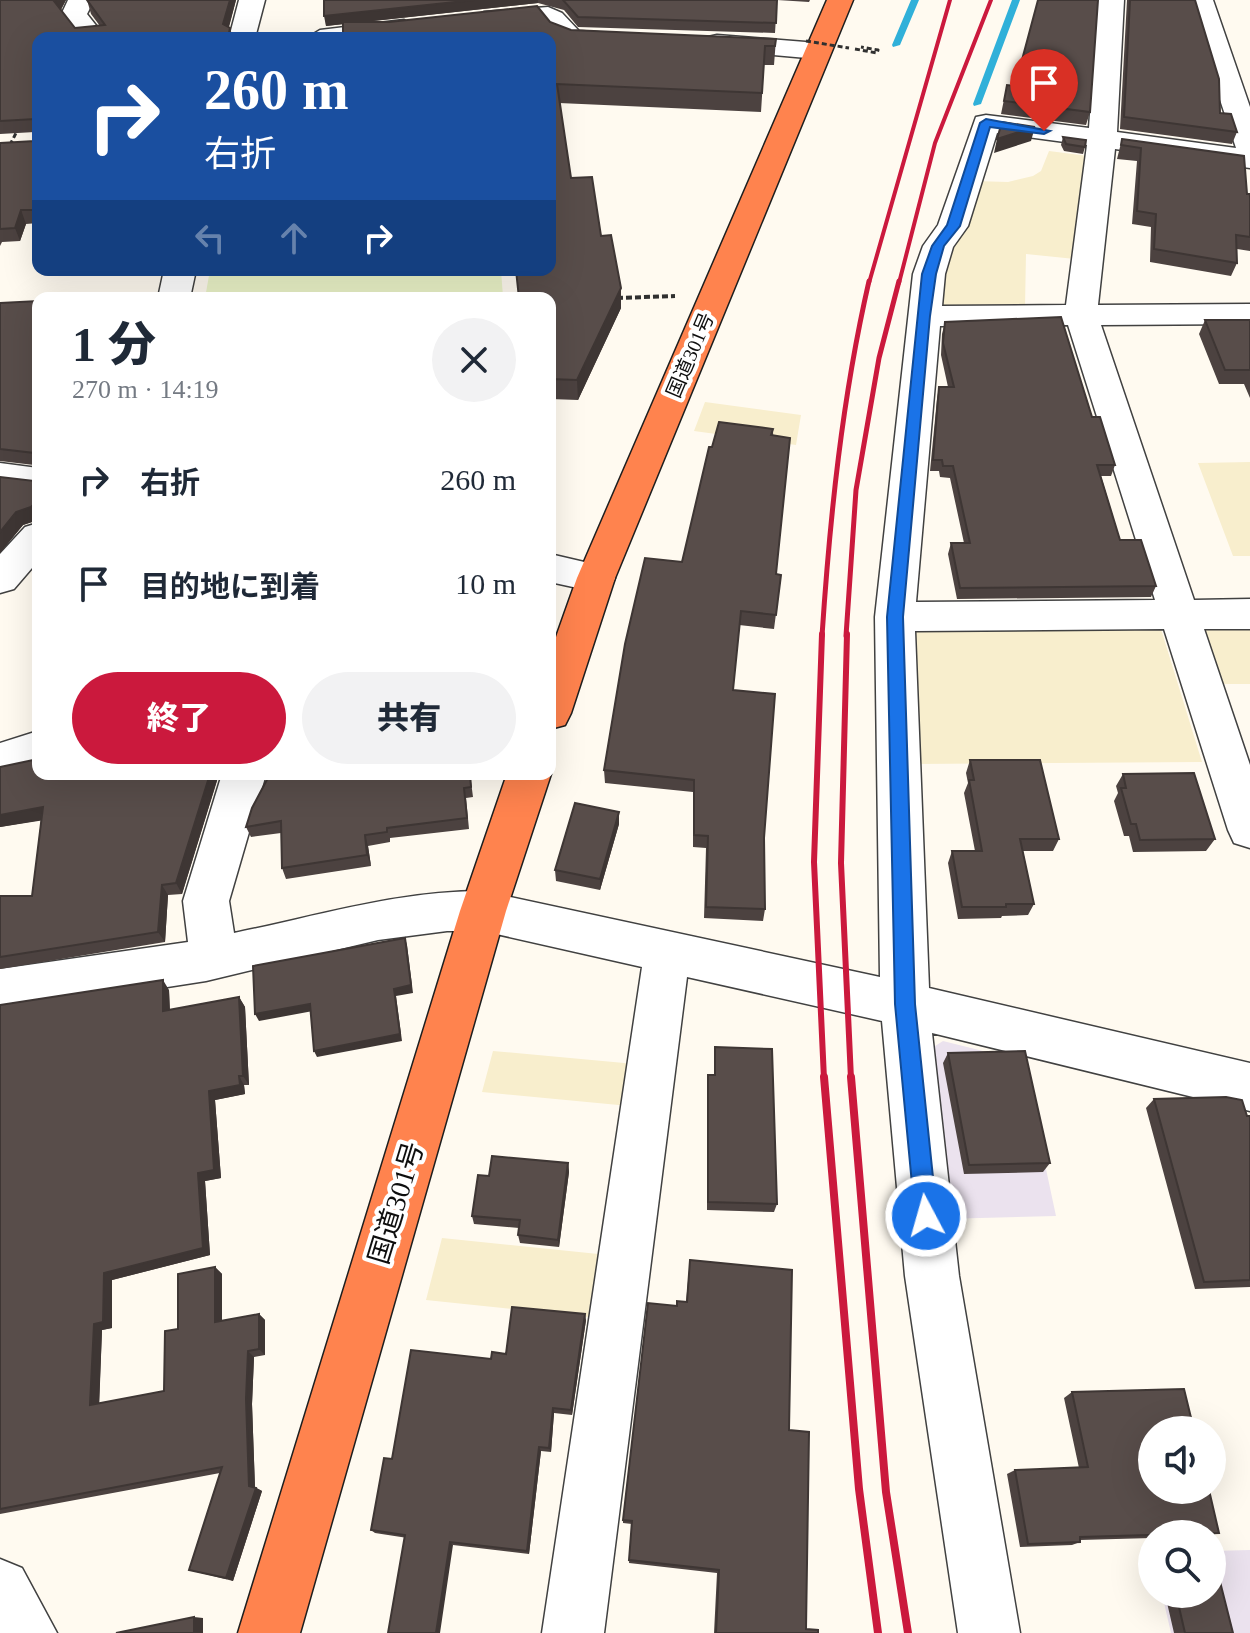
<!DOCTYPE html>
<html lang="ja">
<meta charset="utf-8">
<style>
body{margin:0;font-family:"Times New Roman","Noto Sans JP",serif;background:#f2f2f3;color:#1f2937;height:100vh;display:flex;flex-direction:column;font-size:30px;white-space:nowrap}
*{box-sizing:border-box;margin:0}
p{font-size:26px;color:#747a83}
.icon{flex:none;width:44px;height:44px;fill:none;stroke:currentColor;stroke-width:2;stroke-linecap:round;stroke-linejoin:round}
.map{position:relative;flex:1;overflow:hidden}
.side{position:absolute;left:32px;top:292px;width:524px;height:488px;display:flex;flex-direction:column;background:#fff;border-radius:16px;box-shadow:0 8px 32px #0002}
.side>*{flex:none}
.top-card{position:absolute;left:32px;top:32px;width:524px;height:244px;border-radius:16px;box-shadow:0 8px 32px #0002;background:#1a4fa0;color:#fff;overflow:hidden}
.buttons{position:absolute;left:1138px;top:1416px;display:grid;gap:16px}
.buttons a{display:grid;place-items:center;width:88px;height:88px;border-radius:50%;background:#fff;box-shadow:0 8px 32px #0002;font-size:40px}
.pin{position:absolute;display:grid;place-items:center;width:68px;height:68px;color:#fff;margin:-82px -34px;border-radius:50% 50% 50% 0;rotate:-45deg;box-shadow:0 0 8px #0007}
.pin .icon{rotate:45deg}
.me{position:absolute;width:88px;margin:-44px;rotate:354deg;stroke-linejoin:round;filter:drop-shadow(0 0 6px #0008)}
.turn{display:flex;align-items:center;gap:28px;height:168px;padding:0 40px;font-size:36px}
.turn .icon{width:104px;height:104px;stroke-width:2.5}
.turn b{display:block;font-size:56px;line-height:68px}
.lanes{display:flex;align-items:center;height:76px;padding:0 40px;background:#0003;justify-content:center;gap:40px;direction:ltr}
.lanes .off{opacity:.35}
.round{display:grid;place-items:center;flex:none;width:84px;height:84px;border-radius:42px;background:#f2f2f3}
.overview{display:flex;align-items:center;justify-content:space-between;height:136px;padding:0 40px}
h1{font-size:48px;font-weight:800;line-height:60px}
.cta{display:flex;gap:16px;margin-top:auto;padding:16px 40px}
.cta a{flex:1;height:92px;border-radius:48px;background:#cb193d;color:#fff;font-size:32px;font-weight:800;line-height:92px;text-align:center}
.cta a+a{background:#f2f2f3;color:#1f2937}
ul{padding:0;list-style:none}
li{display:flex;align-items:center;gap:24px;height:104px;padding:0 40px}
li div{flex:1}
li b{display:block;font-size:30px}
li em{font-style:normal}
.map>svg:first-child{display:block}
.industrial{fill:#ebe2ee}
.farmland{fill:#f8eecd}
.pitch{fill:#ebf4c8}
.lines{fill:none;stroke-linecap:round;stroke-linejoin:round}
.stream{fill:#30b0d9;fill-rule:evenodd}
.minor-casing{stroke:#414141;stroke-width:3}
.highway-casing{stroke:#1f1f1f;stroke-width:3}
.path-far1{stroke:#303030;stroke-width:3;stroke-dasharray:5 3;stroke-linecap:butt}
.path{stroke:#303030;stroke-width:4;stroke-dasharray:6 3;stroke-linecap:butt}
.minor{fill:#fff;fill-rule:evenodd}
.highway{fill:#ff834e;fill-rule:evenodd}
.rail-far3{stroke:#cb193d;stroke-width:4}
.rail-far2{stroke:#cb193d;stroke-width:5}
.rail-far1{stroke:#cb193d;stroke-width:6}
.rail{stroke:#cb193d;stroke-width:8}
.path-bridge{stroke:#303030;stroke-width:3;stroke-dasharray:5 3;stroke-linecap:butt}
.wall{fill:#4c4240}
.shaded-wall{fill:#3e3634}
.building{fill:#584d4a;stroke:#3e3634;stroke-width:2}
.route{fill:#1a73e8;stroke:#114b97;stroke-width:2}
.labels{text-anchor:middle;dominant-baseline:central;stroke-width:8;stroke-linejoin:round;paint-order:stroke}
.far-street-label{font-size:20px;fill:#0e0e0e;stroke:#fff}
.near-street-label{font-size:28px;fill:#0e0e0e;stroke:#fff}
</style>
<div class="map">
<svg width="1250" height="1633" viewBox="0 0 1250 1633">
<rect width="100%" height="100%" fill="#fffaf0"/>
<path class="industrial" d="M 943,1041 L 1023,1061 L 1056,1216 L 942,1219 L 924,1053 Z
M 1250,1550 L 1250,1633 L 1171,1633 L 1162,1594 L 1212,1594 L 1212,1551 Z"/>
<path class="farmland" d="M 1049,151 L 1088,156 L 1075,259 L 1026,254 L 1025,307 L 938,308 L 936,275 L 974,181 L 1008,182 L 1033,176 L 1041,171 Z
M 705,402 L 801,415 L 796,445 L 694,431 Z
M 1250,462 L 1250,556 L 1233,556 L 1198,463 Z
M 1160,626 L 1202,762 L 914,764 L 910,635 L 920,628 Z
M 1207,626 L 1250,626 L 1250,684 L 1219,684 L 1201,631 Z
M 493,1051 L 635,1064 L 629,1106 L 482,1092 Z
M 442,1238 L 608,1255 L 598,1318 L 426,1300 Z"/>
<path class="pitch" d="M 210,270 L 501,270 L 503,297 L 205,298 Z"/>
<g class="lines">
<path class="stream" d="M 911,0 L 919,0 L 900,45 L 893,47 L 892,45 Z
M 1012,0 L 1020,0 L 981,104 L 974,106 L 973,104 Z"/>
<defs>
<path id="minor" d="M 68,0 L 94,0 L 87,14 L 106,38 L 79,38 L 61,15 Z
M 239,0 L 265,0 L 255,38 L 229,38 Z
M 1098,0 L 1124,0 L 1117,132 L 1236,148 L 1187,0 L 1213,0 L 1250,107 L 1250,168 L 1115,149 L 1098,305 L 1250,304 L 1250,324 L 1101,325 L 1194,600 L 1250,599 L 1250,629 L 1204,629 L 1250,765 L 1250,848 L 1234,843 L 1228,830 L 1164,629 L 915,631 L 929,988 L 1250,1063 L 1250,1111 L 932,1033 L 959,1276 L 1020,1633 L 958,1633 L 905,1276 L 882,1021 L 687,977 L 604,1633 L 542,1633 L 642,967 L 483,931 L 447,931 L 378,940 L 206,981 L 0,1013 L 0,969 L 188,942 L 183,901 L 222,774 L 266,774 L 229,901 L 234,933 C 318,916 396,891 483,891 L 880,977 L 875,617 L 913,274 L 923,246 L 938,225 L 976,117 L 986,115 L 1089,128 ZM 997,133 L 1087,145 L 1066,305 L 942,306 L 945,274 L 953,247 L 968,226 ZM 1068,325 L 1155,600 L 916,602 L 940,326 Z
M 548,7 L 562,13 L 579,31 L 621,34 L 625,40 L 621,46 C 594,52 558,50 543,23 L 484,28 L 471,20 L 484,12 Z
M 404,20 L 417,28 L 413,34 L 386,38 L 307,38 L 320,30 Z
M 717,35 L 818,43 L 827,45 L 831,51 L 827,57 L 818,59 L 708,49 L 704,43 L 708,37 Z
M 164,270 L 196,270 L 190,298 L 158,298 Z
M 0,463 L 38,468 L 38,492 L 0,487 Z
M 38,523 L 38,561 L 14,589 L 0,593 L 0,554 L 25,527 Z
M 550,554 L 610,568 L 615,578 L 610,588 L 596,592 L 550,582 Z
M 38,731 L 38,765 L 0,777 L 0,743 Z
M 0,1559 L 22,1568 L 57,1633 L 0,1633 Z"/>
<path id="highway" d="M 827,0 L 853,0 L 615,578 L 571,713 L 565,725 L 550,729 L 550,654 L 577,578 Z
M 550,773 L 551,774 L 506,911 L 300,1633 L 238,1633 L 460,911 L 507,774 Z"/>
</defs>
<use href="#minor" class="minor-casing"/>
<use href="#highway" class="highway-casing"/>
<path class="path-far1" d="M 855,49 L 877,53 L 878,50 L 861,47
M 10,145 L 19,127"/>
<path class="path" d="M 617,298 L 675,296"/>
<use href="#minor" class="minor"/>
<use href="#highway" class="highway"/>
<path class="rail-far3" d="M 869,283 L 950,0
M 899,283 L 935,143 L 991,0"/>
<path class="rail-far2" d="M 822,636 C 830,516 842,399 869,281
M 846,636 L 856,490 L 879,358 L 899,281"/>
<path class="rail-far1" d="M 822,634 L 814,862 L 824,1079
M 847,634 L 841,863 L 851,1079"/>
<path class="rail" d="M 824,1077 L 859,1489 L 878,1633
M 851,1077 L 886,1492 L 908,1633"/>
<path class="path-bridge" d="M 806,41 L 849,48"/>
</g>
<path class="wall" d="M 0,0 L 66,0 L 61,10 L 75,28 L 100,26 L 91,14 L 87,0 L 236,0 L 229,27 L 230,28 L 233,38 L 38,38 L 38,223 L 26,224 L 20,241 L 2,242 L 0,246 L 0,143 L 35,141 L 35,132 L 0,134 Z
M 324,0 L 810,0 L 809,2 L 777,0 L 775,33 L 578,27 L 564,10 L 538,3 L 365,22 L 550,22 L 571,30 L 776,39 L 774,65 L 764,65 L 761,112 L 559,103 L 571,178 L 601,236 L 621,308 L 578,400 L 550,399 L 550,38 L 343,24 L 326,26 Z
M 1127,0 L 1195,0 L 1220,113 L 1237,132 L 1232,144 L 1120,129 Z
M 1007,85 L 1015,86 L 1090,112 L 1086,125 L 1001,114 Z
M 1063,137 L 1085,147 L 1083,154 L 1064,151 L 1061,145 Z
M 1122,139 L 1250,194 L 1250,251 L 1237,249 L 1237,263 L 1231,276 L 1150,262 L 1151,227 L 1132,224 L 1137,161 L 1117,159 Z
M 38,301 L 38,520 L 23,525 L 0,553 L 0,477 L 34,481 L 34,465 L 0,461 L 0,303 Z
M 1205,320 L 1250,320 L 1250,398 L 1244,384 L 1219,384 L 1199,334 Z
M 945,322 L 1092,417 L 1115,465 L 1111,476 L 1101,476 L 1120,540 L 1156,586 L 1151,597 L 957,599 L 948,554 L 951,543 L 964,543 L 950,478 L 940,477 L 939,471 L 930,471 L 937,399 L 939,387 L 948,387 L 941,355 L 942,334 Z
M 773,429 L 776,574 L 781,575 L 774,629 L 739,625 L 733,690 L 764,838 L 765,909 L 763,921 L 704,918 L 706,848 L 693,847 L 693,792 L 605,783 L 604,770 L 682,562 L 712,447 Z
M 970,760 L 1059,839 L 1053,851 L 1023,851 L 1034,904 L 1028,915 L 1002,916 L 1001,918 L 958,919 L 948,863 L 952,851 L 975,851 L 964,793 L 968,783 L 966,773 Z
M 0,767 L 219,774 L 182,894 L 168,895 L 165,942 L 0,969 L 0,896 L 32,896 L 41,820 L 0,827 Z
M 470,774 L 473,797 L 466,798 L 469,829 L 390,838 L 390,842 L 368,846 L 371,866 L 286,879 L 282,868 L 281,833 L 251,837 L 246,827 Z
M 1123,774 L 1215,839 L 1206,851 L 1133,852 L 1129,836 L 1124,836 L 1114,801 L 1118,793 L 1116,786 Z
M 619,812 L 619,824 L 600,890 L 556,881 L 555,870 Z
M 169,990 L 170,1010 L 239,997 L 245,1007 L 249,1085 L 244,1085 L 245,1094 L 215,1100 L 221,1178 L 205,1181 L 210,1255 L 112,1280 L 112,1328 L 102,1330 L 99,1403 L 164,1391 L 178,1329 L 215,1267 L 222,1274 L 222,1321 L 259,1314 L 265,1320 L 265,1355 L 254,1357 L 252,1404 L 255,1487 L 262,1491 L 233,1581 L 189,1570 L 220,1473 L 0,1514 L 0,1005 Z
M 715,1047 L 777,1204 L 774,1212 L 707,1210 L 707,1084 L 708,1075 L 714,1075 Z
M 948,1053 L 1050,1163 L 1043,1172 L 964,1174 L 943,1063 Z
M 1154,1099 L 1250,1116 L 1250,1287 L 1195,1289 L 1146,1108 Z
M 568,1163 L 569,1172 L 559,1247 L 520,1243 L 518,1235 L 519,1228 L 474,1224 L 472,1216 L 489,1176 Z
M 690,1260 L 789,1430 L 806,1629 L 818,1633 L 714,1633 L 717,1573 L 629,1563 L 632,1524 L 623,1523 L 623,1520 L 677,1306 L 686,1302 Z
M 586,1320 L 572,1415 L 554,1413 L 551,1452 L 541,1451 L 529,1554 L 453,1545 L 375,1533 L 371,1530 L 392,1459 L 491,1359 Z
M 1072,1392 L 1219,1533 L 1212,1535 L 1152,1534 L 1152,1538 L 1080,1540 L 1080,1542 L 1072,1545 L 1020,1547 L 1007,1474 L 1015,1470 L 1079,1468 L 1064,1398 Z
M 1165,1594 L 1212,1594 L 1233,1633 L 1174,1633 Z"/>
<path class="shaded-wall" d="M 55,0 L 66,0 L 58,14 L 54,1 Z
M 230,0 L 236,0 L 226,37 L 223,24 Z
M 474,0 L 538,0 L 538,3 L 326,26 L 324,16 Z
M 1035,127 L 1031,141 L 994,153 L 997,139 Z
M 21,210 L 26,224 L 20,241 L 15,228 Z
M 621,288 L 621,308 L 578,400 L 577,380 Z
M 553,465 L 554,477 L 550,487 L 550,472 Z
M 38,500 L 38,520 L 23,525 L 0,553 L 0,532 L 16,512 Z
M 210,774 L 219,774 L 182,894 L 176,883 Z
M 43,807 L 51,819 L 0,827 L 0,815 Z
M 619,812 L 619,824 L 600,890 L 600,879 Z
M 365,835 L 368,846 L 371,866 L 367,855 Z
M 162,885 L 168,895 L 165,942 L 158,932 Z
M 405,938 L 407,945 L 413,993 L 396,996 L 402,1041 L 317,1057 L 314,1051 Z
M 163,980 L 169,990 L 170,1021 L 163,1011 Z
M 239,997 L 245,1007 L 249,1085 L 243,1076 Z
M 310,1004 L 313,1011 L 259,1021 L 255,1014 Z
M 239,1076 L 244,1085 L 245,1094 L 215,1100 L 221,1178 L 205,1181 L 210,1255 L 112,1280 L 112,1328 L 102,1330 L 99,1410 L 90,1405 L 94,1324 L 104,1273 L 198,1173 L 209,1091 Z
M 568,1163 L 569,1172 L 559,1247 L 558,1240 Z
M 215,1267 L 222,1274 L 222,1328 L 215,1322 Z
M 259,1314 L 265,1320 L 265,1355 L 259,1349 Z
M 585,1314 L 586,1320 L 572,1415 L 571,1410 Z
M 248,1351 L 254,1357 L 252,1404 L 255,1489 L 256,1488 L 262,1491 L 233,1581 L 226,1578 L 249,1486 L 246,1399 Z
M 553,1408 L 554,1413 L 551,1452 L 549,1448 Z
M 539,1447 L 541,1451 L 529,1554 L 527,1551 Z
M 450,1542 L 453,1545 L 440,1633 L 436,1633 Z
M 194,1617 L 203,1618 L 203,1633 L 194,1633 Z"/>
<path class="building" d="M 0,0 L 55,0 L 54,1 L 75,28 L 105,25 L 87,0 L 230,0 L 223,24 L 230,28 L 228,38 L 38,38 L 38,210 L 21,210 L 15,228 L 0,229 L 0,143 L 35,141 L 35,119 L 0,121 Z
M 324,0 L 474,0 L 324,16 Z
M 563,0 L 777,0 L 776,23 L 578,17 Z
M 1038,0 L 1098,0 L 1090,112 L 1004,101 L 1007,85 L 1015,86 Z
M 1130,0 L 1195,0 L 1219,79 L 1220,113 L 1231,114 L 1237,132 L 1124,117 Z
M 537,6 L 550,22 L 571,30 L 776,39 L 775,46 L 765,46 L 762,93 L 557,84 L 571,178 L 592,177 L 601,236 L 611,235 L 621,288 L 577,380 L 550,379 L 550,298 L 519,298 L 516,270 L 550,270 L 550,38 L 343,38 L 343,22 L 389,22 Z
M 1002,122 L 1035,127 L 997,139 Z
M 1063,137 L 1086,140 L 1085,147 L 1066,144 Z
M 1122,139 L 1244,156 L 1247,194 L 1250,194 L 1250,237 L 1236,235 L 1237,263 L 1154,249 L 1156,214 L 1137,211 L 1141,148 L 1121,145 Z
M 38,301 L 38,500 L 31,507 L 16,512 L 0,532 L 0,477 L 34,481 L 34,453 L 0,449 L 0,303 Z
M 1061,317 L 1092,417 L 1100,417 L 1115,465 L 1097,465 L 1120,540 L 1141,540 L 1156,586 L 960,588 L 951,543 L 970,543 L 953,466 L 943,466 L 942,460 L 933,460 L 939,387 L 954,387 L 943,343 L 945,322 Z
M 1205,320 L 1250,320 L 1250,370 L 1225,370 Z
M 719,422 L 773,429 L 771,435 L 790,438 L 776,574 L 781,575 L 776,615 L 741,611 L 733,690 L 775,694 L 764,838 L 765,909 L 706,907 L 708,836 L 694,835 L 694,780 L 604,770 L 625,644 L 645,558 L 682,562 L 709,447 L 712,447 Z
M 38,759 L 38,774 L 210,774 L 176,883 L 162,885 L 158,932 L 0,957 L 0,896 L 32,896 L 43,807 L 0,815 L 0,767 Z
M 970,760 L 1040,760 L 1059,839 L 1020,839 L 1034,904 L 1006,904 L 1006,907 L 962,907 L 952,851 L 982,851 L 969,780 L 974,780 Z
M 1194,773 L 1215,839 L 1140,840 L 1136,824 L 1131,824 L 1121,788 L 1126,788 L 1123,774 Z
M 270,774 L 470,774 L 471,787 L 464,788 L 467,818 L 387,828 L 387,832 L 365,835 L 367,855 L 282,868 L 281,821 L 246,827 L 252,808 Z
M 575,803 L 619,812 L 600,879 L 555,870 Z
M 405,938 L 411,985 L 394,989 L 400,1034 L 314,1051 L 310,1004 L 255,1014 L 253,966 Z
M 163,980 L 163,1011 L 239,997 L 243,1076 L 239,1076 L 240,1085 L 209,1091 L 214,1170 L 198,1173 L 203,1248 L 104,1273 L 103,1322 L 94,1324 L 90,1405 L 164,1391 L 165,1331 L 178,1329 L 178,1274 L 215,1267 L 215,1322 L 259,1314 L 259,1349 L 248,1351 L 246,1399 L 249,1486 L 256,1488 L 226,1578 L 189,1570 L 222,1467 L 0,1509 L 0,1005 Z
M 715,1047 L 772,1049 L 777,1204 L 708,1202 L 708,1075 L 715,1075 Z
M 1025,1051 L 1050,1163 L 969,1165 L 948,1053 Z
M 1226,1097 L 1242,1100 L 1247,1116 L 1250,1116 L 1250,1280 L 1204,1282 L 1154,1099 Z
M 492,1156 L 568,1163 L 558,1240 L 518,1235 L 520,1220 L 472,1216 L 478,1175 L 489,1176 Z
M 690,1260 L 792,1270 L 789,1430 L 809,1432 L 806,1629 L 818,1630 L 818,1633 L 716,1633 L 719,1570 L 629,1560 L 632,1521 L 623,1520 L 648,1303 L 677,1306 L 677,1301 L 687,1302 Z
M 512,1307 L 585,1314 L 571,1410 L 553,1408 L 549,1448 L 539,1447 L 527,1551 L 450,1542 L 436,1633 L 388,1633 L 405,1535 L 371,1530 L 384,1458 L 392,1459 L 411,1350 L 491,1359 L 492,1352 L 506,1354 Z
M 1184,1389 L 1194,1430 L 1152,1430 L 1152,1490 L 1209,1490 L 1219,1533 L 1080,1537 L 1080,1542 L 1028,1544 L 1015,1470 L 1088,1467 L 1072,1392 Z
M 1212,1550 L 1233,1633 L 1185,1633 L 1176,1594 L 1212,1594 Z
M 194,1617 L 194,1633 L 116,1633 Z"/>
<path class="route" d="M 986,119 L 1050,131 L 1044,134 L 990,127 L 960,226 L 944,246 L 936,274 L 930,316 L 903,617 L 915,1004 L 937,1216 L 934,1224 L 926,1227 L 918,1224 L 915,1216 L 895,1004 L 887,617 L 922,274 L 932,246 L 947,225 L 980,123 Z"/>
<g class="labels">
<g class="far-street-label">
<text transform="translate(690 355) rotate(-67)">国道301号</text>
</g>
<g class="near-street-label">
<text transform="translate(396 1203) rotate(-73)">国道301号</text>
</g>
</g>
</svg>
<div class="buttons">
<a><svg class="icon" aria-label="sound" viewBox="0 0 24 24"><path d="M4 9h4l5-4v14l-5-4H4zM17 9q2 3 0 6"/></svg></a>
<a><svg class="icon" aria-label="search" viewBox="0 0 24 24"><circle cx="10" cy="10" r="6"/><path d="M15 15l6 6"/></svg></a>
</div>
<div class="pin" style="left:1044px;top:131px;background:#d93025"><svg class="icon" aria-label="arrive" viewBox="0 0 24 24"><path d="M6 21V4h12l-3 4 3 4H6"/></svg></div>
<svg class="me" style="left:926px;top:1216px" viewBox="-20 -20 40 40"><circle r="17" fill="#1a73e8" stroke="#fff" stroke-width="3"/><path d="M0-11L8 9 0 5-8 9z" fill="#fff"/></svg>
<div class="top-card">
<div class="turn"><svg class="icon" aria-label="right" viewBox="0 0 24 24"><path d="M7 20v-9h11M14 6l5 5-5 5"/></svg><div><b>260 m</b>右折</div></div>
<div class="lanes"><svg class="icon off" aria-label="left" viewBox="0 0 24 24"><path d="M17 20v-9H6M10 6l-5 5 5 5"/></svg><svg class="icon off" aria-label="ahead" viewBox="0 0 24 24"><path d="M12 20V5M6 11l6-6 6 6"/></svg><svg class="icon" aria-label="right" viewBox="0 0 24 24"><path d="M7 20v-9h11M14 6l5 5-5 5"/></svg></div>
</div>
<section class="side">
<div class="overview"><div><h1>1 分</h1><p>270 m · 14:19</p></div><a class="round"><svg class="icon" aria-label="close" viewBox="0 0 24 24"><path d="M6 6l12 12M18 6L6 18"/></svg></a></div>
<ul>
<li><svg class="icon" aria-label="right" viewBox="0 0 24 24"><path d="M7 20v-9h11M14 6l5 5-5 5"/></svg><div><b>右折</b></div><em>260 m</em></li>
<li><svg class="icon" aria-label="arrive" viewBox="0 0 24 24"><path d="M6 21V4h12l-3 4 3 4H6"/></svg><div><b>目的地に到着</b></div><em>10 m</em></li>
</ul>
<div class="cta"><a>終了</a><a>共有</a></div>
</section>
</div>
